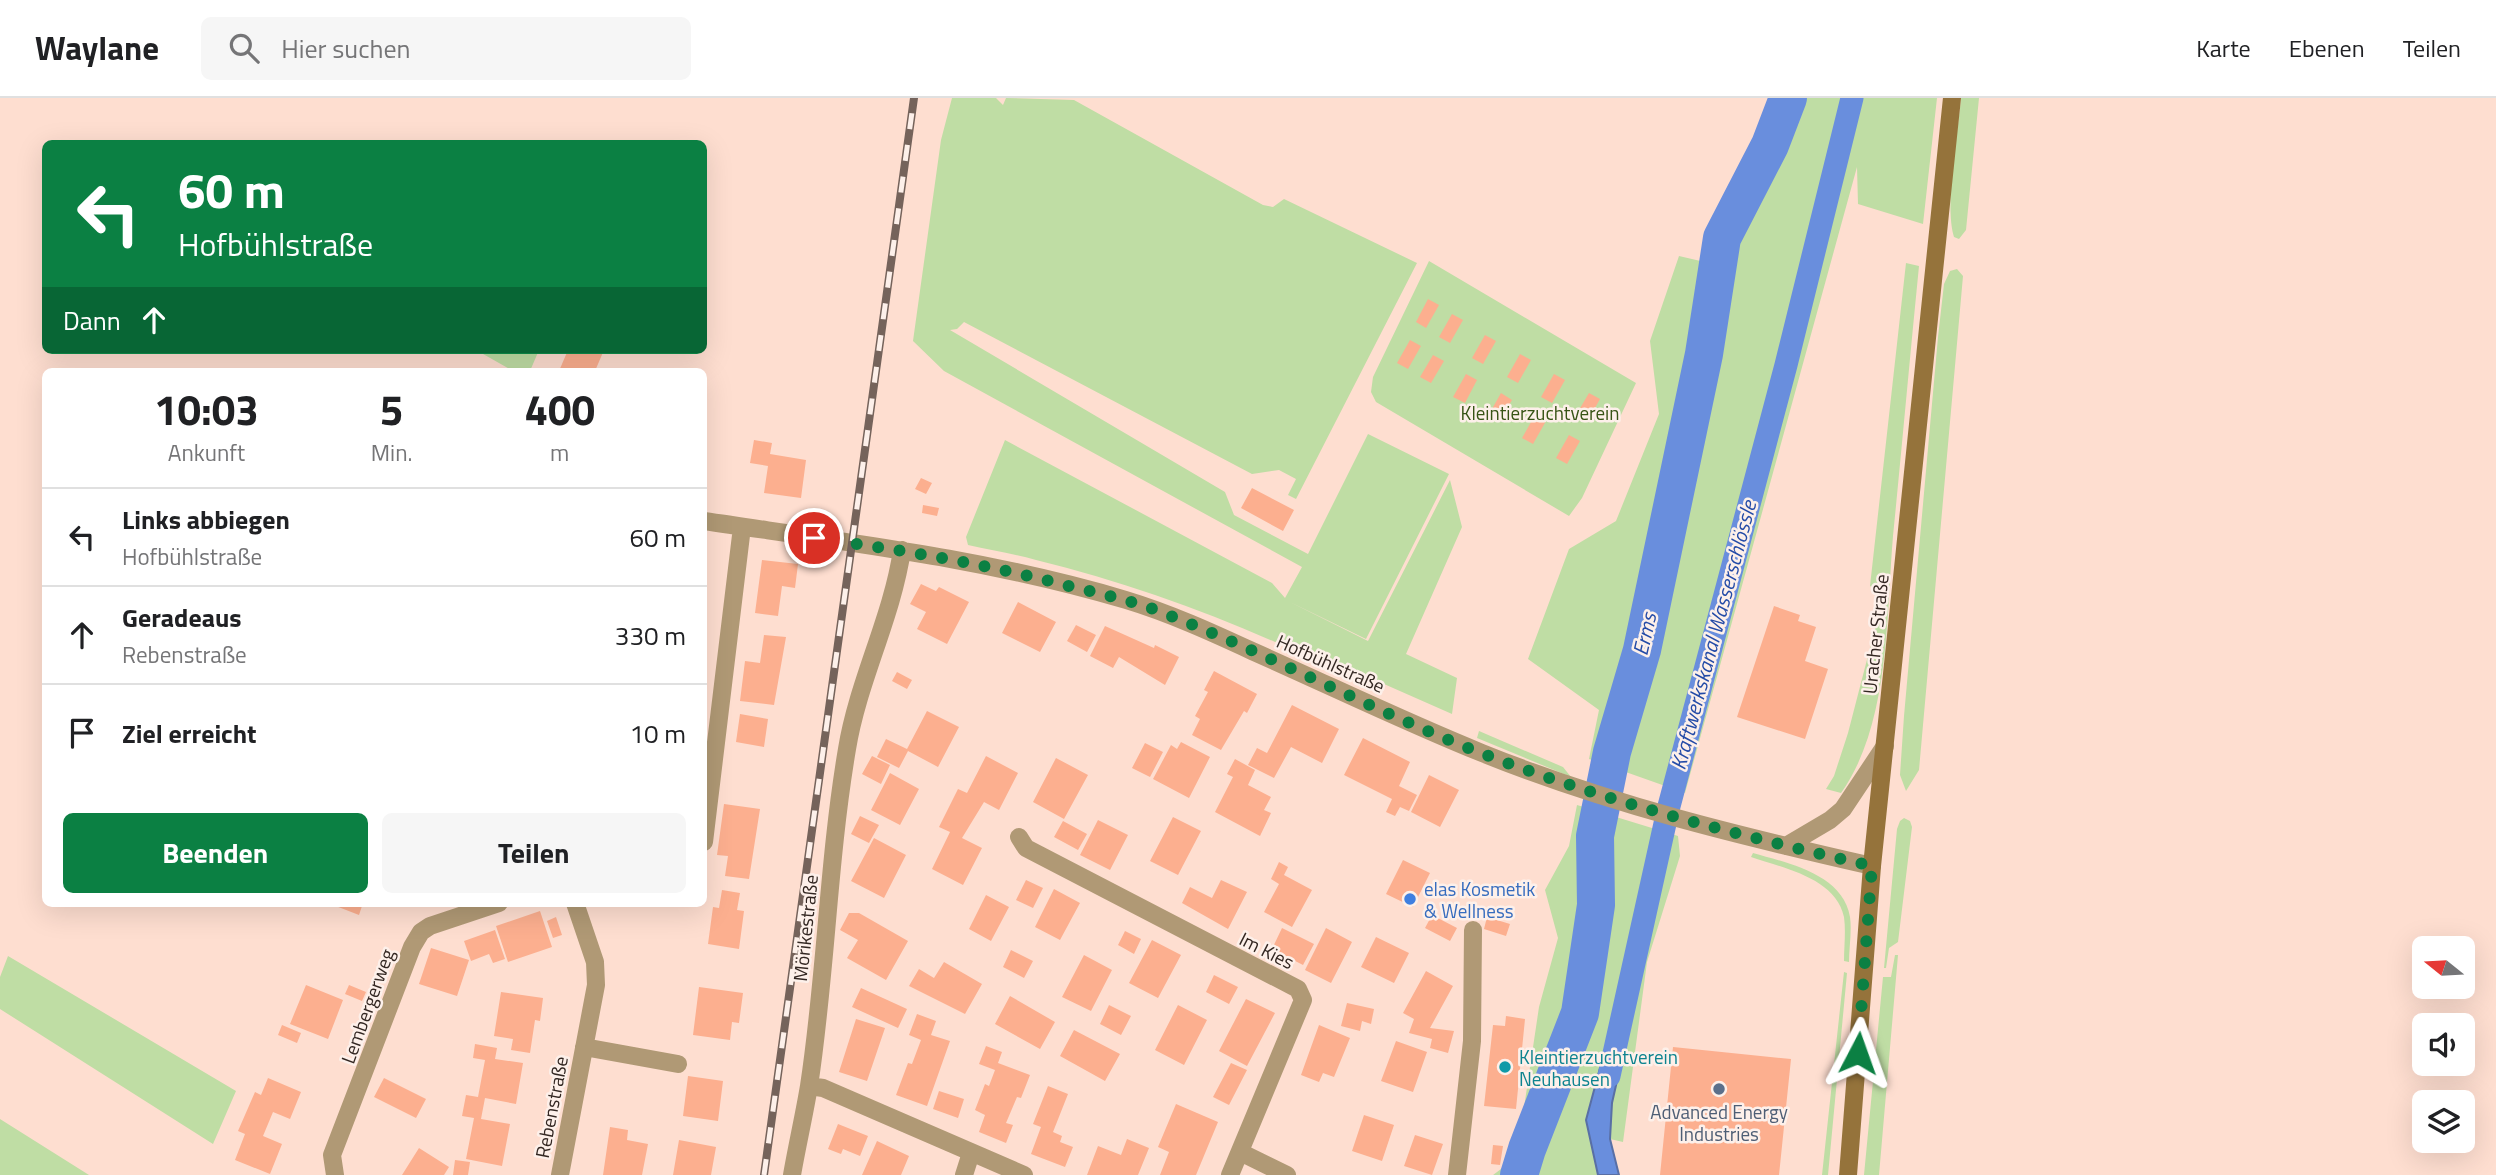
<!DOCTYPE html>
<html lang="de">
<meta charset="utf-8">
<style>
body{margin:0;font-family:"Titillium Web",sans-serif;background:#f6f6f6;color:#202124;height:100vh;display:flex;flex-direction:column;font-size:26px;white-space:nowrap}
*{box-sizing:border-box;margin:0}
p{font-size:23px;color:#757577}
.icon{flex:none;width:38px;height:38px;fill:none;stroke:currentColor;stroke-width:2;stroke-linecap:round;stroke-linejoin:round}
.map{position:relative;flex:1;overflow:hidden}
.details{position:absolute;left:42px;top:270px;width:665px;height:539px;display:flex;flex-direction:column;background:#fff;border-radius:10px;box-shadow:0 7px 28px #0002}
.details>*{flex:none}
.hud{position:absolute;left:42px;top:42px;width:665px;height:214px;border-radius:10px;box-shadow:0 7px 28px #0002;background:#0b8043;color:#fff;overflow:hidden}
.needle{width:46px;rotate:288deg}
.buttons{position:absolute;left:2412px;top:838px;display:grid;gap:14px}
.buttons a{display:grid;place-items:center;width:63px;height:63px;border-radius:10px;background:#fff;box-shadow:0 7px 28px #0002;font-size:35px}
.pin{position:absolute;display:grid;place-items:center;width:60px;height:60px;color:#fff;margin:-30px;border:4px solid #fff;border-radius:50%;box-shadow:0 2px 7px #0007}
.me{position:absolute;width:77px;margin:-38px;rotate:4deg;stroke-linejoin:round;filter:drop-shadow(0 0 5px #0008)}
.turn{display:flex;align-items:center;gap:24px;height:147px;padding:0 21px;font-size:32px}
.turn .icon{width:91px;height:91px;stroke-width:2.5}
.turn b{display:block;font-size:49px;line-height:60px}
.then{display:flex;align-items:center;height:66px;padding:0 21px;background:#0003;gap:14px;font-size:26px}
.eta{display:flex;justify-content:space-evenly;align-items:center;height:119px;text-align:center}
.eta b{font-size:42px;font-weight:700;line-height:49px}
.button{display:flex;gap:14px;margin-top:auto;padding:14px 21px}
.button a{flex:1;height:80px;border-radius:10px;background:#0b8043;color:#fff;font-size:28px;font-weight:700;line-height:80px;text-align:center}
.button a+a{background:#f6f6f6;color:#202124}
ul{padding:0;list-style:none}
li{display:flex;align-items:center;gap:21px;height:98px;padding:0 21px;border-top:2px solid #e0e0e0}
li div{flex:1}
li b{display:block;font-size:26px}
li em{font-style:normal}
header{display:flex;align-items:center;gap:42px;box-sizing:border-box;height:98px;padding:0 35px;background:#fff;border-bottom:2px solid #e0e0e0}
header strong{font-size:33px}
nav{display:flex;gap:38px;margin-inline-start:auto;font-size:24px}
.search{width:490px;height:63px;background:#f6f6f6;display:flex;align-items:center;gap:18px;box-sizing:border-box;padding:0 24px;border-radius:10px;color:#757577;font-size:26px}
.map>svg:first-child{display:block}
.green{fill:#bfdda4}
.water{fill:#698edd;stroke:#596fa5;stroke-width:2}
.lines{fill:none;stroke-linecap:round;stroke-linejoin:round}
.canal{stroke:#698edd;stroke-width:23}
.river{stroke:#698edd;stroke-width:38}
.building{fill:#fcaf8f}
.street{stroke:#b09975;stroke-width:18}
.secondary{stroke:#95733b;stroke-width:18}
.rail-casing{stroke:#75635b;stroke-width:8}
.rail{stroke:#fdf0ea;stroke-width:5;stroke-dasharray:16;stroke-linecap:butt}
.route{stroke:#0b8043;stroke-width:12;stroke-dasharray:0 21.6}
.shop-dot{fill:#3f7fe0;stroke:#fdf0ea;stroke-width:2.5}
.culture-dot{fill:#0f9aa8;stroke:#fdf0ea;stroke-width:2.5}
.service-dot{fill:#5c6f8a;stroke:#fdf0ea;stroke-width:2.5}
.labels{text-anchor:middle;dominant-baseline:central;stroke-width:5;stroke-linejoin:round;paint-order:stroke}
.park-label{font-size:19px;fill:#375315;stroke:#fdf0ea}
.street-label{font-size:19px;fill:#332722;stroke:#fdf0ea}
.shop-label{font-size:19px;fill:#366cbe;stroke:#fdf0ea;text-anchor:start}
.culture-label{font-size:19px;fill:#0d838f;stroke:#fdf0ea;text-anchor:start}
.service-label{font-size:19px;fill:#4e5e75;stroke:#fdf0ea}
.water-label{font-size:21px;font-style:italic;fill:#244ba7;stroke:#fdf0ea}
</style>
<header>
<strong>Waylane</strong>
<div class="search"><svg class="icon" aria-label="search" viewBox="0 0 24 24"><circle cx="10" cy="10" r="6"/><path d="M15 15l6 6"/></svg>Hier suchen</div>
<nav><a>Karte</a><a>Ebenen</a><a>Teilen</a></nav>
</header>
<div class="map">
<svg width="2496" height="1077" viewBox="0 0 2496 1077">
<rect width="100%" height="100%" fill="#feded0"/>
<path class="green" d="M 952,0 L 996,0 L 1003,7 L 1006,0 L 1074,2 L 1263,107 L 1273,109 L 1284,101 L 1417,165 L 1296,401 L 1288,397 L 1296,381 L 1279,372 L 1252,376 L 964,224 L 957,231 L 950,232 L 1225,394 L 1234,417 L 1308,456 L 1368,336 L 1449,376 L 1366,541 L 1290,504 L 1368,543 L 1450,382 L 1462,429 L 1406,556 L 1457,580 L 1452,616 L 1282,541 L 1275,544 C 1198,510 1118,482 1036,462 C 1014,456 991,452 968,447 L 966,439 L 1005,342 L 1272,485 L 1285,500 L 1302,469 L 944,273 L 913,243 L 941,42 Z
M 1770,0 L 1937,0 L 1923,126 L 1858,106 L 1857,69 L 1685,695 L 1589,661 L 1599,612 L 1528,561 L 1569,451 L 1616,423 L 1659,316 L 1650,243 L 1679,158 L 1709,165 L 1754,60 Z
M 1961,0 L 1979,0 L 1966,132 L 1959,141 L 1954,139 C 1944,107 1958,36 1961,0 Z
M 1429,163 L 1636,285 L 1582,400 L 1569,418 L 1376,304 L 1371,294 L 1373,279 Z
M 1906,165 L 1919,168 C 1910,258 1902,348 1893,438 C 1886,519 1890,626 1841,695 L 1826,691 L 1834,678 L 1848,635 L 1884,496 L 1870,488 Z
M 1957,171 L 1963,178 L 1919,672 L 1906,693 L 1900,677 L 1904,618 L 1938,239 L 1944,186 L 1950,173 Z
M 476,252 L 539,252 L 530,273 L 513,273 Z
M 1479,633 L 1563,669 L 1571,679 L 1477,640 Z
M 1577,707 L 1678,738 L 1680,758 L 1647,864 L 1623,1044 L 1610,1041 L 1612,1005 L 1624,952 L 1607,944 L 1586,1021 L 1598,1077 L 1493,1077 L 1505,1068 L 1519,1043 L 1539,909 L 1558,840 L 1545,792 L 1569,748 Z
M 1904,720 L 1910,723 L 1912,729 L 1898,844 L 1889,850 L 1886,870 L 1884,870 L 1897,731 L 1900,723 Z
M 1753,755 C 1787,765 1843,776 1850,819 C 1852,833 1849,850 1849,864 L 1844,863 C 1844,849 1846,833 1844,819 C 1836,780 1783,770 1751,759 Z
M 1895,857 L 1898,857 L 1879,1077 L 1864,1077 L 1883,879 L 1891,879 Z
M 8,858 L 236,993 L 213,1046 L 0,911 L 0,879 Z
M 1844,874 L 1847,875 L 1828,1077 L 1822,1077 Z
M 0,1021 L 89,1077 L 0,1077 Z"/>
<path class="water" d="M 1607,944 L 1624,952 L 1612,1005 L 1610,1041 L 1619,1077 L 1598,1077 L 1586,1022 Z"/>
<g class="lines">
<path class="canal" d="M 1609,978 L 1668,712 L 1786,267 L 1852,0"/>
<path class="river" d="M 1519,1077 L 1527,1051 L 1580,915 L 1596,807 L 1595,738 L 1612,654 L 1642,552 L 1704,256 L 1722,140 L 1770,47 L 1788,0"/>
</g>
<path class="building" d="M 1428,201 L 1439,207 L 1426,230 L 1416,224 Z
M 1452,216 L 1463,222 L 1450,245 L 1439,239 Z
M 1485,237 L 1496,243 L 1483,266 L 1472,260 Z
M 1410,242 L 1421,248 L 1408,271 L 1397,265 Z
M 568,252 L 604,252 L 595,273 L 588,270 L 586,273 L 559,273 Z
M 1520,256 L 1531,262 L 1518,285 L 1507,279 Z
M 1433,257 L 1444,263 L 1431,285 L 1420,279 Z
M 1466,276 L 1477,282 L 1465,305 L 1453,299 Z
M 1554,276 L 1565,282 L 1552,305 L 1541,299 Z
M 1501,295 L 1512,302 L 1499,324 L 1488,318 Z
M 1589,295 L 1600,301 L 1587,324 L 1576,317 Z
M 1535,317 L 1546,323 L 1533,346 L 1522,340 Z
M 1569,337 L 1580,343 L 1567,366 L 1556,360 Z
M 754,342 L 772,345 L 770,356 L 806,362 L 801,400 L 764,395 L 768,368 L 750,365 Z
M 921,380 L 932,385 L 926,396 L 915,391 Z
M 1252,390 L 1294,412 L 1283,433 L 1241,410 Z
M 923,407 L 939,410 L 937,418 L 922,415 Z
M 762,462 L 798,466 L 795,490 L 782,488 L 778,518 L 755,515 Z
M 921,486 L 936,493 L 939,489 L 969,504 L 947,546 L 917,531 L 926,514 L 910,506 Z
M 1018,504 L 1056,524 L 1040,554 L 1002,535 Z
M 1774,508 L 1800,517 L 1798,523 L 1816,529 L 1805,563 L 1828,571 L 1805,641 L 1737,619 Z
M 1076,527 L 1096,537 L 1087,554 L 1067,543 Z
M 1105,528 L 1154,550 L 1155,547 L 1179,559 L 1165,587 L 1119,559 L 1113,570 L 1090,558 Z
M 764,537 L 786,539 L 774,607 L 740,603 L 745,563 L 760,565 Z
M 1214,573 L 1257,596 L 1247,615 L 1244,613 L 1221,652 L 1192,637 L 1200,621 L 1195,618 L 1208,594 L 1204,592 Z
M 897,574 L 912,582 L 907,591 L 892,583 Z
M 1292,607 L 1339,631 L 1322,665 L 1291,649 L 1274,680 L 1248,667 L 1257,650 L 1267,655 Z
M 927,613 L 959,629 L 938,669 L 908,653 L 899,670 L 877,659 L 886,641 L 907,651 Z
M 740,616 L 768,621 L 764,649 L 736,644 Z
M 1363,640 L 1410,664 L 1399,688 L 1417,697 L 1409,713 L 1400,709 L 1395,718 L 1386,714 L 1392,701 L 1344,677 Z
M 1181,644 L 1210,659 L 1189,700 L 1153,681 L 1171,647 L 1177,651 Z
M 1145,645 L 1163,654 L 1150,679 L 1132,670 Z
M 872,658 L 890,667 L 881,686 L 862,676 Z
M 986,658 L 1018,675 L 999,712 L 984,704 L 962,740 L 982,750 L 963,787 L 932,771 L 950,734 L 939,729 L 958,691 L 967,695 Z
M 1056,660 L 1088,677 L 1064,721 L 1033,704 Z
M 1235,661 L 1255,672 L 1248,687 L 1271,699 L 1264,712 L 1271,715 L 1260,738 L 1215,714 L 1233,679 L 1227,676 Z
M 890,675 L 919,691 L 900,727 L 871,712 Z
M 1429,677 L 1459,692 L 1440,729 L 1411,714 Z
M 724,706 L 760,711 L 749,781 L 725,778 L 728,758 L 717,757 Z
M 860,718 L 879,727 L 869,745 L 851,736 Z
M 1173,719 L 1201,733 L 1178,777 L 1150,763 Z
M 1098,722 L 1128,737 L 1110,772 L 1080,757 Z
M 1063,723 L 1087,736 L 1078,752 L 1054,739 Z
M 874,740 L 906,757 L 884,800 L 851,783 Z
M 1403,762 L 1430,775 L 1413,809 L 1386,796 Z
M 1279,764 L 1288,769 L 1284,777 L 1312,792 L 1292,829 L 1264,814 L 1279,786 L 1271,781 Z
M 1026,782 L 1043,790 L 1033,810 L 1016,802 Z
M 1221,782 L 1247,794 L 1228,831 L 1182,805 L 1190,789 L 1212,800 Z
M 1054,791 L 1080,805 L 1060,842 L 1035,829 Z
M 722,792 L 740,795 L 737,812 L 744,813 L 739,851 L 708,846 L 713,809 L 719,810 Z
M 986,797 L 1009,809 L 991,843 L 969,831 Z
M 328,805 L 363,805 L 359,817 Z
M 540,813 L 552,849 L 508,864 L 496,828 Z
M 849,815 L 859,815 L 908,843 L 886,882 L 847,860 L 858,842 L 840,832 Z
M 1432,817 L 1457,830 L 1450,843 L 1425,830 Z
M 556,819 L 562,837 L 553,840 L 547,823 Z
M 1487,819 L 1510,826 L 1506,838 L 1484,831 Z
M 1282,830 L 1314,846 L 1303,867 L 1272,851 Z
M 1326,830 L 1352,844 L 1331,885 L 1305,872 Z
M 495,832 L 505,861 L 493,865 L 489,856 L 471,863 L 464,843 Z
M 1125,833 L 1141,841 L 1134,856 L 1118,847 Z
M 1376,839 L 1409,855 L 1394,885 L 1361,869 Z
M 1152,842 L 1181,857 L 1158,900 L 1129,885 Z
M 431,850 L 469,862 L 457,898 L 419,886 Z
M 1011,852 L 1033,863 L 1024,880 L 1003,869 Z
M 1084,857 L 1112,872 L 1091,913 L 1062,899 Z
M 944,864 L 982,886 L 965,916 L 909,888 L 919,871 L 934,880 Z
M 1426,873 L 1453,888 L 1430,930 L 1454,933 L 1448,955 L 1430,950 L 1432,941 L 1409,935 L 1414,921 L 1403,915 Z
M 1214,877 L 1238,889 L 1229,906 L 1206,894 Z
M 306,887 L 343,902 L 328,941 L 290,926 Z
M 349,887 L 366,894 L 362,903 L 345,896 Z
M 699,889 L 743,895 L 739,925 L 732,924 L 730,942 L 693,937 Z
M 861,890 L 907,911 L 898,930 L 852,909 Z
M 501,894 L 543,900 L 540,923 L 535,922 L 530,955 L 511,952 L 513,941 L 494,938 Z
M 1010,898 L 1055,924 L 1040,951 L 995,926 Z
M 1246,901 L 1275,915 L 1247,968 L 1219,953 Z
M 1347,905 L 1374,911 L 1371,926 L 1362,923 L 1360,933 L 1341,928 Z
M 1109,907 L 1131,918 L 1121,937 L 1100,926 Z
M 1178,907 L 1207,922 L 1184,967 L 1155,952 Z
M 917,916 L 936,923 L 931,937 L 950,943 L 927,1008 L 896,997 L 908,965 L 912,966 L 921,942 L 909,937 Z
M 1506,918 L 1525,921 L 1516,1011 L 1484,1008 L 1493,927 L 1505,928 Z
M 856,921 L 885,930 L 867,983 L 839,974 Z
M 282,927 L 301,935 L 297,945 L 278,937 Z
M 1319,927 L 1350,940 L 1334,979 L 1323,975 L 1319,984 L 1301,977 Z
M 1074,932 L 1120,956 L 1105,983 L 1060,958 Z
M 1396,943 L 1427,954 L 1413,994 L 1381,983 Z
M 475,946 L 497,950 L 495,961 L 523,965 L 516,1006 L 485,1000 L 481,1021 L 510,1026 L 502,1068 L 466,1061 L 474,1020 L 462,1018 L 466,997 L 478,999 L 485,962 L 473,960 Z
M 986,948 L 1002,954 L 998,965 L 1030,977 L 1021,1000 L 1017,999 L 1006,1025 L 1013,1027 L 1006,1045 L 979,1034 L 985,1017 L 975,1012 L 985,986 L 989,988 L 995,972 L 979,966 Z
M 1673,949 L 1791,961 L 1779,1077 L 1660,1077 Z
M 1231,965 L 1247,972 L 1229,1007 L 1213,999 Z
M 688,978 L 723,983 L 718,1023 L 683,1018 Z
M 268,980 L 301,994 L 290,1021 L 273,1014 L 263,1038 L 282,1046 L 270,1076 L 235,1062 L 245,1036 L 238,1033 L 255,994 L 261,997 Z
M 384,980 L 426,1001 L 416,1020 L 374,999 Z
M 1048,988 L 1068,996 L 1053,1034 L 1062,1038 L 1060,1044 L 1073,1049 L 1065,1069 L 1031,1056 L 1041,1029 L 1033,1026 Z
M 939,993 L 964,1001 L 958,1020 L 933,1011 Z
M 1176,1006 L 1218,1024 L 1196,1077 L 1160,1077 L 1169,1054 L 1158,1049 Z
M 1364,1017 L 1394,1027 L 1382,1063 L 1352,1053 Z
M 838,1026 L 868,1038 L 860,1058 L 843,1051 L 841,1056 L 828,1051 Z
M 610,1029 L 628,1032 L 627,1042 L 648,1046 L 642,1077 L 603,1077 Z
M 1415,1037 L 1443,1046 L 1432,1077 L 1404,1068 Z
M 1127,1041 L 1149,1050 L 1138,1077 L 1087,1077 L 1098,1048 L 1121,1057 Z
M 679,1042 L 716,1049 L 711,1077 L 673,1077 Z
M 877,1043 L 909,1058 L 901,1077 L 862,1077 Z
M 1493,1047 L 1503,1048 L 1500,1067 L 1491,1066 Z
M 419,1050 L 449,1069 L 444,1077 L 402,1077 Z
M 455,1062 L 470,1064 L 468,1077 L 453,1077 Z"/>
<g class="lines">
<path class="street" d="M 704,423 C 845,444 989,461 1126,502 C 1169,515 1211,534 1252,553 C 1329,587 1405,624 1482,655 C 1608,706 1740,738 1872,768
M 1019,739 L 1026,750 L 1298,891 L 1303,902 L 1230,1077
M 704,744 L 742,429
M 1786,748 L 1830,722 L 1843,711 L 1885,648
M 584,949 L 678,966
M 809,988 L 823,990 L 1024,1077
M 1240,1054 L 1287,1077
M 335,1077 L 332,1057 L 412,849 L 421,834 L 430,828 L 499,805
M 560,1077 L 596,887 L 595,864 L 575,805
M 792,1077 C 797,1048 804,1018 809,988 C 826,877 828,763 847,651 C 858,583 892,520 902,452
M 964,1077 L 971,1055
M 1457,1077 L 1472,943 L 1473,832"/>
<path class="secondary" d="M 1848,1077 L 1872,768 L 1952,0"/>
<defs>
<path id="rail" d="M 764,1077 L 914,0"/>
</defs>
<use href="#rail" class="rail-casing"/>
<use href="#rail" class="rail"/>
</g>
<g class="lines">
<path class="route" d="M 814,440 C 897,451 980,465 1061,486 C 1092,494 1123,500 1153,511 C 1266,554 1373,613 1486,657 C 1611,705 1741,738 1872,768 L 1858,955"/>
</g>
<circle class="shop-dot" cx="1410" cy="801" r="7"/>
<circle class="culture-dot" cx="1505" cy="969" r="7"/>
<circle class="service-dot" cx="1719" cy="991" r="7"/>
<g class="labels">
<g class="park-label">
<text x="1540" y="314">Kleintierzuchtverein</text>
</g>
<g class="street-label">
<text transform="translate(1875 536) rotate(-84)">Uracher Straße</text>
<text transform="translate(1331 565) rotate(24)">Hofbühlstraße</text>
<text transform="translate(805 830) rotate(-84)">Mörikestraße</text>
<text transform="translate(1267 852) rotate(27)">Im Kies</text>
<text transform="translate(367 908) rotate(-70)">Lembergerweg</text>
<text transform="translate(551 1009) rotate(-79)">Rebenstraße</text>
</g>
<g class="shop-label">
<text x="1424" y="790">elas Kosmetik<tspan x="1424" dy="22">&amp; Wellness</tspan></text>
</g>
<g class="culture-label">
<text x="1519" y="958">Kleintierzuchtverein<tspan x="1519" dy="22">Neuhausen</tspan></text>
</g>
<g class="service-label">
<text x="1719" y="1013">Advanced Energy<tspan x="1719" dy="22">Industries</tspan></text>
</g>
<g class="water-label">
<text transform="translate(1644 536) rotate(-77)">Erms</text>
<text transform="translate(1713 537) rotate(-75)">Kraftwerkskanal Wasserschlössle</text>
</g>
</g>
</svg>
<div class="buttons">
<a><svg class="needle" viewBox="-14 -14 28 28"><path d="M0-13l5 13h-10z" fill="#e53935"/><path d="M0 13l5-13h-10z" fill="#757577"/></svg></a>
<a><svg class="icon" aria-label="sound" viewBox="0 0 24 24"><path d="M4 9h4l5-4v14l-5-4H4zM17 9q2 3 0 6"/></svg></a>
<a><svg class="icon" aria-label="layers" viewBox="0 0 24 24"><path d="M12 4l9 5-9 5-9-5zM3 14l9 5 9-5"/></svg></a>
</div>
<div class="pin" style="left:814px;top:440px;background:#d93025"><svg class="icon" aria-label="arrive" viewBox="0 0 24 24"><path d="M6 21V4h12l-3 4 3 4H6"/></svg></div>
<svg class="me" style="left:1858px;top:955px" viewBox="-20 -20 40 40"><path d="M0-17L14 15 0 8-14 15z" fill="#0b8043" stroke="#fff" stroke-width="4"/></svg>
<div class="hud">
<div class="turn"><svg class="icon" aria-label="left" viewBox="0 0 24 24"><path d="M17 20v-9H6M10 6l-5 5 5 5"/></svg><div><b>60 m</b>Hofbühlstraße</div></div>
<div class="then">Dann<svg class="icon" aria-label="ahead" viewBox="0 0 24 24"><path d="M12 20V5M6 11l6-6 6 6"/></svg></div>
</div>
<section class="details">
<div class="eta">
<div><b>10:03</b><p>Ankunft</p></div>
<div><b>5</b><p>Min.</p></div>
<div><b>400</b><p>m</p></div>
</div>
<ul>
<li><svg class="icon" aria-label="left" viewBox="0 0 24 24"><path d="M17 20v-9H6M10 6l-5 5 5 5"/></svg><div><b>Links abbiegen</b><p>Hofbühlstraße</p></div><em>60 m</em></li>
<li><svg class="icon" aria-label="ahead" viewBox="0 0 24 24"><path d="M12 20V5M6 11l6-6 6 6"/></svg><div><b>Geradeaus</b><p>Rebenstraße</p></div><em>330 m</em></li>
<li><svg class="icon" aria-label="arrive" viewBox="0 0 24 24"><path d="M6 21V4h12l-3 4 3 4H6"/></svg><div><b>Ziel erreicht</b></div><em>10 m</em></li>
</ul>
<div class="button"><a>Beenden</a><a>Teilen</a></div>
</section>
</div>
